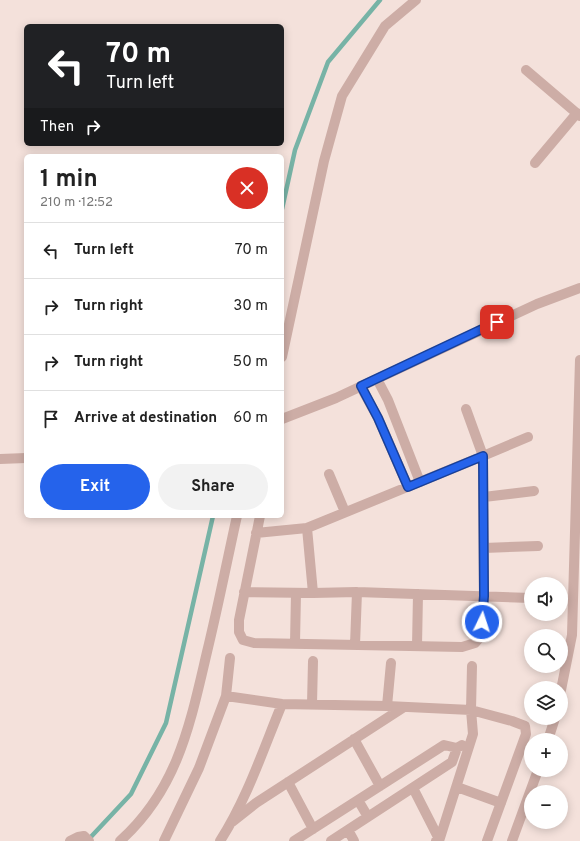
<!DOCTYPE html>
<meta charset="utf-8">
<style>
body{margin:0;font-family:Overpass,sans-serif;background:#f2f2f2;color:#222;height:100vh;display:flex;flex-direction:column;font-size:15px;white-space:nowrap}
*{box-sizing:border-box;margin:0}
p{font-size:13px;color:#767676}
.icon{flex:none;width:22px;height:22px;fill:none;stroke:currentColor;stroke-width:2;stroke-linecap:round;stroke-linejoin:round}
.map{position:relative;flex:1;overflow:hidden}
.side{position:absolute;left:24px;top:154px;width:260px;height:364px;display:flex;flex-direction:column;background:#fff;border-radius:6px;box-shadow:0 2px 10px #0003}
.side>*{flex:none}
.hud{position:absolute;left:24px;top:24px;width:260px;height:122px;border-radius:6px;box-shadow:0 2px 10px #0003;background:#202124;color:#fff;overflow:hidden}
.fabs{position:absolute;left:524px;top:577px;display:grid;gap:8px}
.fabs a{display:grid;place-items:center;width:44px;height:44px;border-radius:50%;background:#fff;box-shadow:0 2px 10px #0003;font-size:20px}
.pin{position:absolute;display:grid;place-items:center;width:34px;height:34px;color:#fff;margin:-17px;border-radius:8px;box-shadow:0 2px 6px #0006}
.me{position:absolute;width:44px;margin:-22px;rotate:4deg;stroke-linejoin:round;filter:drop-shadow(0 0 3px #0008)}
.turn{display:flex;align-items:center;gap:14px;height:84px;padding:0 16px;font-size:18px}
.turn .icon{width:52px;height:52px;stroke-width:2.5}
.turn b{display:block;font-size:28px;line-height:34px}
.then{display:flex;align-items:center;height:38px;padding:0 16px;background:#0003;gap:8px;font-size:15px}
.round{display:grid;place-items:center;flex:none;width:42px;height:42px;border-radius:21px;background:#f2f2f2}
.summary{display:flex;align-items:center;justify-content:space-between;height:68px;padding:0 16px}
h1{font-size:24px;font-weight:700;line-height:30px}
.cta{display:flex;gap:8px;margin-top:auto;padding:8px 16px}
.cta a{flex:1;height:46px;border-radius:24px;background:#2563eb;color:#fff;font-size:16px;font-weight:700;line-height:46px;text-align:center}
.cta a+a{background:#f2f2f2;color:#222}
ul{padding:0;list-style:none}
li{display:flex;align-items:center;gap:12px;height:56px;padding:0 16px;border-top:1px solid #e0e0e0}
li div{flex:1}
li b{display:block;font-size:15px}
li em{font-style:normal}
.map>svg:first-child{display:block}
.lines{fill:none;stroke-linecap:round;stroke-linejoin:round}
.stream{stroke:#77b3a6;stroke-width:4.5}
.minor{stroke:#cdada6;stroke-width:10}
.route-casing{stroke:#184099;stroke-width:10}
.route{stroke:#2563eb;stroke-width:7}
</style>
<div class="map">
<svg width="580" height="841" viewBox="0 0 580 841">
<rect width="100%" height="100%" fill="#f4e1db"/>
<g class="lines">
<path class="stream" d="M 282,209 L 295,150 L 328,62 L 380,0
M 88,840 L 131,794 L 166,723 L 213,516"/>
<path class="minor" d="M 526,70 L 580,116
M 535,163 L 577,113
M 282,357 L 324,161 L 342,96 L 385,26 L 416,0
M 377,379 L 388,400 L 420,482
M 361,387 L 378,418 L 408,487
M 282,419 L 336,398 L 537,304 L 580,288
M 528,437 L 483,456 L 307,528 L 313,593 L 357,592 L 531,598
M 0,459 L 26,458
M 329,474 L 345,512
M 484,497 L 534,491
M 260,516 L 239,620 L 239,632 L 243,640 L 254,643 L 462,647 L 475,643 L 481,636 L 484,596 L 483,456 L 466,409
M 256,533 L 307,528
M 484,548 L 538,546
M 244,592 L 313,593
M 295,643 L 296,593
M 355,645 L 357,592
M 417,646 L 418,594
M 561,690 L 572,635 L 580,360
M 226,696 L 282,704 L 387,706 L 471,710 L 512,721 L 525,726 L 526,734 L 487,841
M 312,704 L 313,661
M 387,706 L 391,663
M 354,739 L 380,786
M 548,740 L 555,718
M 288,782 L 313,829
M 457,787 L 501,803
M 413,788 L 439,839 L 436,841
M 358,800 L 368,817
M 232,822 L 256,803 L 404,707
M 348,830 L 354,841
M 70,841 L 78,837 L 84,836 L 89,841
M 120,841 C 178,789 190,724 207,652 C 218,607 227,561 237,516
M 164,841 L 199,768 L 226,696 L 230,658
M 220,841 C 247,799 263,750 282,704
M 294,841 L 444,745 L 457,748
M 331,841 L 452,762 L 457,748 L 462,745
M 439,841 L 473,734 L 471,710 L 472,666
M 512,841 L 538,770"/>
</g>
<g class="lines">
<defs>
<path id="route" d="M 482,622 L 484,596 L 483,456 L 408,487 L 378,418 L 361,386 L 497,322"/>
</defs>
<use href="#route" class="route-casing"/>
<use href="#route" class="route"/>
</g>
</svg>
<div class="fabs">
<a><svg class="icon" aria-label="sound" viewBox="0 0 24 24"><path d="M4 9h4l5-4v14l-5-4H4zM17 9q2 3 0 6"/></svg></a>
<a><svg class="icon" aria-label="search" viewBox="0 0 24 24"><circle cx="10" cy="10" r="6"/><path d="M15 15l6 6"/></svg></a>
<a><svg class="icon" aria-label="layers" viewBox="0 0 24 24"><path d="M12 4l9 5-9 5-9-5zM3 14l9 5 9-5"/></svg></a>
<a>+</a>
<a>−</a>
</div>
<div class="pin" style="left:497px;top:322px;background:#d93025"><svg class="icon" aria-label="arrive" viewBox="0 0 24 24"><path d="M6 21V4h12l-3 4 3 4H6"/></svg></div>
<svg class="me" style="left:482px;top:622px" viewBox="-20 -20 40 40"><circle r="17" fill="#2563eb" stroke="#fff" stroke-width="3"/><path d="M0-11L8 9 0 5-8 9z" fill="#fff"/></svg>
<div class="hud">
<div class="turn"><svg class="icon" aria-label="left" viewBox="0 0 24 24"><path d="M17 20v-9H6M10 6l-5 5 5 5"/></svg><div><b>70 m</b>Turn left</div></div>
<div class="then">Then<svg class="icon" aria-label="right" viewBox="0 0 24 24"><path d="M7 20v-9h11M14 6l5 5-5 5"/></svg></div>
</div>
<section class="side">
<div class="summary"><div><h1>1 min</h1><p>210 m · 12:52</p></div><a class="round" style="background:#d93025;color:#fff"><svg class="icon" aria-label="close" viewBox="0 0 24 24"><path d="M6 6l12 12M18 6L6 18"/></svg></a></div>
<ul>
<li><svg class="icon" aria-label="left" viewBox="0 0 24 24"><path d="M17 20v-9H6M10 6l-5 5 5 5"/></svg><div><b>Turn left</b></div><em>70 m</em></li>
<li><svg class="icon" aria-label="right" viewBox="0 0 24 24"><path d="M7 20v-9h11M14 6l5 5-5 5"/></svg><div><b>Turn right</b></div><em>30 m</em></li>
<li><svg class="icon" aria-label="right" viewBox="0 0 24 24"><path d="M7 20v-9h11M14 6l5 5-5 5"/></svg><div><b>Turn right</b></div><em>50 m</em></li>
<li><svg class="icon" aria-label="arrive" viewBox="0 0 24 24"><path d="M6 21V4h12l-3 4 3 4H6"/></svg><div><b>Arrive at destination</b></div><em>60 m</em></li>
</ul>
<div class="cta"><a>Exit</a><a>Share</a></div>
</section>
</div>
